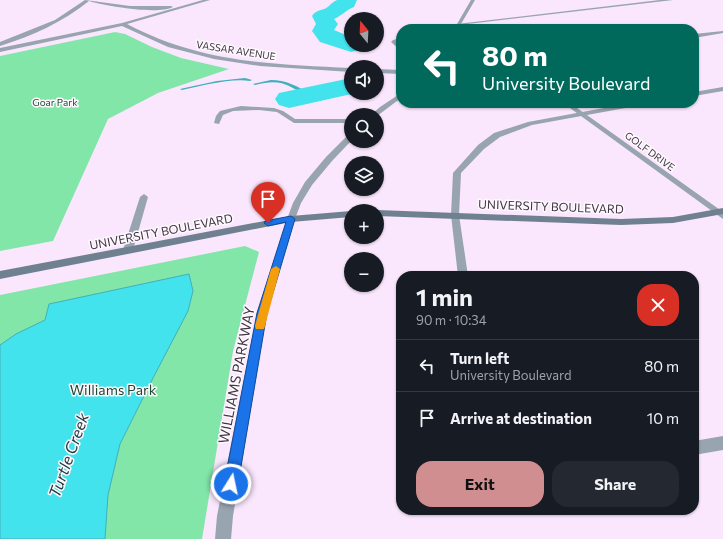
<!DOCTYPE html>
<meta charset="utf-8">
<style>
body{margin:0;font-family:Commissioner,sans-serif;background:#242831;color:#f1f3f6;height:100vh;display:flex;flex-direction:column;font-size:15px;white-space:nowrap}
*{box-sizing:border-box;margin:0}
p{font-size:13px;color:#9ea1a6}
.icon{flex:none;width:22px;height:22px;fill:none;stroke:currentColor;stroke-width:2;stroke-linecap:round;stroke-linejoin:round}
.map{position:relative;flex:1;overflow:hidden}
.panel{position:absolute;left:396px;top:271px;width:303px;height:244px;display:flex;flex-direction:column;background:#171b24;border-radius:16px;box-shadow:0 1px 3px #0004}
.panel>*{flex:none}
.hud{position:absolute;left:396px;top:24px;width:303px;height:84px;border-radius:16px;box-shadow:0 1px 3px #0004;background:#00695c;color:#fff;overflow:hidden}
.needle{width:26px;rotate:342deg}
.controls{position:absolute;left:344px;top:12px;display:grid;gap:8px}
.controls a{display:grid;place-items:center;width:40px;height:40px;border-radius:50%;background:#171b24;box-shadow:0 1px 3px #0004;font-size:20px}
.pin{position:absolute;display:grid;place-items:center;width:34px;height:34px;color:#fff;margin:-41px -17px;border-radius:50% 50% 50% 0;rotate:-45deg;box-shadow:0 0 4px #0007}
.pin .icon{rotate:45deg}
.me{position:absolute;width:44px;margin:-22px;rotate:10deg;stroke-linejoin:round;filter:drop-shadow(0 0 3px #0008)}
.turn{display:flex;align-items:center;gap:14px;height:84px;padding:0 20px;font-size:18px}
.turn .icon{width:52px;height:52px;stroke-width:2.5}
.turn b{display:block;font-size:28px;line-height:34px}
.round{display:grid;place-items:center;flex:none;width:42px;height:42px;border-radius:16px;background:#242831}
.overview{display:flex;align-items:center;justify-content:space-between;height:68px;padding:0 20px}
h1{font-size:24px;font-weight:700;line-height:30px}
.action{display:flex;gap:8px;margin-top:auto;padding:8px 20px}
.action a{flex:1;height:46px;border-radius:16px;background:#d08e91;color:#111;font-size:16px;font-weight:700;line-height:46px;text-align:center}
.action a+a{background:#242831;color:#f1f3f6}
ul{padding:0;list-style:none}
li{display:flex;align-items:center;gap:12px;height:52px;padding:0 20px;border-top:1px solid #363941}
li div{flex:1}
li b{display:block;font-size:15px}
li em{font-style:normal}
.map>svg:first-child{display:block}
.green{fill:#82e6a9}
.water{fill:#43e3ee;stroke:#42afbb}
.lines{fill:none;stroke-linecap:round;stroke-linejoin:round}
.stream{fill:#42afbb;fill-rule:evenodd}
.river{fill:#43e3ee;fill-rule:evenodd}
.lane{fill:#98a4af;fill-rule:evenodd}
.street{fill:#98a4af;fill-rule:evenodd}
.secondary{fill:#6f8190;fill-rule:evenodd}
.route{fill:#1a73e8;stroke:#114b97}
.slow{fill:#f59e0b}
.labels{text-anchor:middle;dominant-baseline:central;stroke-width:3;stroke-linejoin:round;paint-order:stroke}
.far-street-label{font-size:10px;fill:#413743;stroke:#fef9fe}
.far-park-label{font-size:10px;fill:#1e482f;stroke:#fef9fe}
.street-label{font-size:12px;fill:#413743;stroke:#fef9fe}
.near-street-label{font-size:14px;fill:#413743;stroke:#fef9fe}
.near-park-label{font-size:14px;fill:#1e482f;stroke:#fef9fe}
.near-water-label{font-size:16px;font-style:italic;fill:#1e383a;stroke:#fef9fe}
</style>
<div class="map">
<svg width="723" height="539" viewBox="0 0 723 539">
<rect width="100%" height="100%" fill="#fae6fd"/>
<path class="green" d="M 115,32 L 125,34 L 152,47 L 181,58 L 229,69 L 158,93 L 108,119 L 53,241 L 0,251 L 0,56 Z
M 245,246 L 259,252 L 233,351 L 202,539 L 0,539 L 0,295 Z"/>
<path class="water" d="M 189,274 L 193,291 L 188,311 L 153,378 L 120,444 L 108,495 L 105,539 L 0,539 L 0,345 L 16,334 L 45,320 L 49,304 Z"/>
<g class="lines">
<path class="stream" d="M 245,78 L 252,80 L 250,81 C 230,78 202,86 182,90 L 180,89 L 217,81 Z
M 271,80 C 285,80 299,86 310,95 L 306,96 C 286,83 279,79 255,85 L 253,84 Z"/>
<path class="river" d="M 337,0 L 357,0 L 354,7 C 346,10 343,15 334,19 L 338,24 L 334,30 L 351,37 L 351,45 L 363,45 L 359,50 L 351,52 L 320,42 L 312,31 L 316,24 L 312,16 C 316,9 324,11 329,6 C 332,3 333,2 337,0 Z
M 351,78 L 351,93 L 356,93 L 289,108 L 279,105 L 275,99 L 279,93 Z"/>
<path class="lane" d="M 660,0 L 673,0 L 459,25 L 457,24 Z
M 401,38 L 401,42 L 397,42 L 401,46 L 401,51 L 391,42 L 393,40 Z
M 723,87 L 723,91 L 694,96 L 694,92 Z
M 631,103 L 645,103 L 642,105 L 532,125 L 500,137 L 484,149 L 461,173 L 459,215 L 468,276 L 458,276 L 451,215 L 453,173 L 478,145 L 494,133 L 528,122 Z
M 241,106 L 274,108 L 283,111 L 295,119 L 351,119 L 351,123 L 294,123 L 277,112 L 259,110 L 233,111 L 223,115 L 219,124 L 214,123 L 216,116 L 220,111 Z
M 144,194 L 148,197 L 133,250 L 131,252 L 125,252 L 123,250 L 140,197 Z
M 723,436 L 723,450 L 694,455 L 694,441 Z"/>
<path class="street" d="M 85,0 L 130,6 L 171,6 L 173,7 C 158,15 106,6 89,1 C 63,22 32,36 0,46 L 0,42 L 55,20 Z
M 203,0 L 210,0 L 127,24 C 201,63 270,64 351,68 L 351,72 L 260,66 L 214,59 L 168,47 L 122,26 L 0,52 L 0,48 L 122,23 Z
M 471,0 L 475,0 L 461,24 L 466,29 L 461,29 L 457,24 Z
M 723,31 L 723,33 L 694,38 L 694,34 Z
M 377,69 L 401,70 L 401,74 L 377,73 Z
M 401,93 L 401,98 L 377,116 L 371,115 L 380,107 Z
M 563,103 L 570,103 L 723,212 L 723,219 Z
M 348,135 L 351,135 L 351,141 L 332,161 L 312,185 L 301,203 L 295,219 L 267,313 L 233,516 L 231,539 L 215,539 L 217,516 L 257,313 L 287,219 L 293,203 L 305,182 L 326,157 Z"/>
<path class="secondary" d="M 723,208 L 723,214 L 673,223 L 621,225 L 377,216 L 377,211 L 374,211 L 377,210 L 621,219 L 673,217 Z
M 351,211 L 351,217 L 291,222 L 0,279 L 0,271 L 291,216 Z"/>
</g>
<path class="route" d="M 291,216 L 295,219 L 267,313 L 238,484 L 236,489 L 231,491 L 226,489 L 224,484 L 257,313 L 286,222 L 268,226 L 264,223 L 265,221 Z"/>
<path class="slow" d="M 276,266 L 280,269 L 265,326 L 264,329 L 256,329 L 255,326 L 271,269 Z"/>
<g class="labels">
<g class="far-street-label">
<text transform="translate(236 50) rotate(9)">VASSAR AVENUE</text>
<text transform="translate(650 151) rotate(36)">GOLF DRIVE</text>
</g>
<g class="far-park-label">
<text x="55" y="102">Goar Park</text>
</g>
<g class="street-label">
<text transform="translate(551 206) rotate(2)">UNIVERSITY BOULEVARD</text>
<text transform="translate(161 231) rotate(-11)">UNIVERSITY BOULEVARD</text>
</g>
<g class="near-street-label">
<text transform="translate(236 375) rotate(-79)">WILLIAMS PARKWAY</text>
</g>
<g class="near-park-label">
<text x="113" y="389">Williams Park</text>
</g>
<g class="near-water-label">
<text transform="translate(68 455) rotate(-70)">Turtle Creek</text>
</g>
</g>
</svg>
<div class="controls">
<a><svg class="needle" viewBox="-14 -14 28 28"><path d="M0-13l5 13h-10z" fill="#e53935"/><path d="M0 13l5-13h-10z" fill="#9ea1a6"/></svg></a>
<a><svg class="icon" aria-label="sound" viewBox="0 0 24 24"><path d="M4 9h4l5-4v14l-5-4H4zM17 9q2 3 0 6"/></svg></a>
<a><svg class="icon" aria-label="search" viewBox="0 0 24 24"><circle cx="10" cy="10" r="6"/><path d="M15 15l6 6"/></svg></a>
<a><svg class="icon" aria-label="layers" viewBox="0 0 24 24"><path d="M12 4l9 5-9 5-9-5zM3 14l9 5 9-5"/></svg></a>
<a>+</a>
<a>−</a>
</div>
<div class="pin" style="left:268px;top:223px;background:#d93025"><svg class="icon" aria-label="arrive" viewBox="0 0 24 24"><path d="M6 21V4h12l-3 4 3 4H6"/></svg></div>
<svg class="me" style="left:231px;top:484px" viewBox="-20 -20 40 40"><circle r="17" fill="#1a73e8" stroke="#fff" stroke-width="3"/><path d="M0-11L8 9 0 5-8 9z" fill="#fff"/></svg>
<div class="hud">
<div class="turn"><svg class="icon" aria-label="left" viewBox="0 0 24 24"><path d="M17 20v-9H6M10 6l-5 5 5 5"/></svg><div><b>80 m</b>University Boulevard</div></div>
</div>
<section class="panel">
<div class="overview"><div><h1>1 min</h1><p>90 m · 10:34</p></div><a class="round" style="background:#d93025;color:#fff"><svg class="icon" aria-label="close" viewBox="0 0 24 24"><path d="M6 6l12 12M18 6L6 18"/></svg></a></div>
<ul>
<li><svg class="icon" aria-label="left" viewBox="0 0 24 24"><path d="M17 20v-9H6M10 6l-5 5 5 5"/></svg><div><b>Turn left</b><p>University Boulevard</p></div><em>80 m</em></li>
<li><svg class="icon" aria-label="arrive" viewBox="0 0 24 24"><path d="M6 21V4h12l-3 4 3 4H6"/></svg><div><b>Arrive at destination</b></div><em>10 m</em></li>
</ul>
<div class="action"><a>Exit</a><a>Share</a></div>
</section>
</div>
